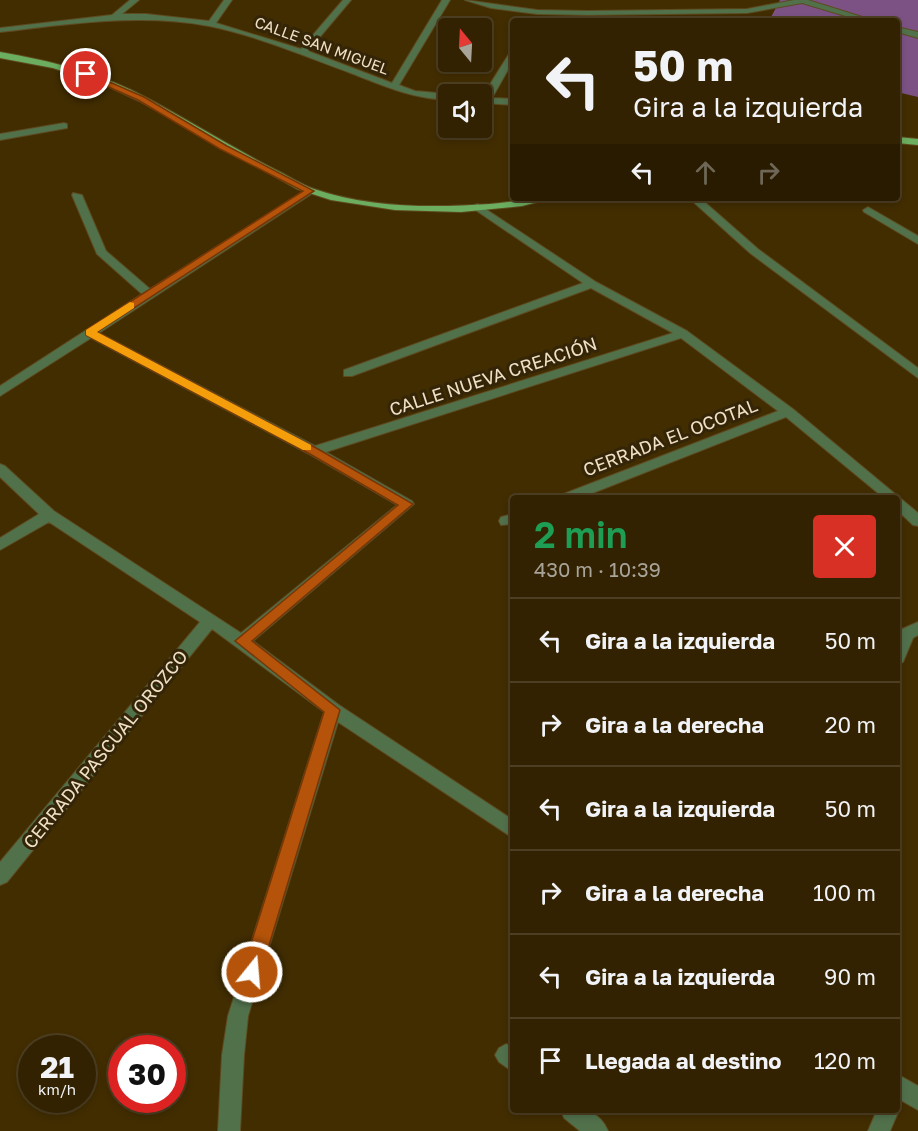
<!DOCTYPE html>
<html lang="es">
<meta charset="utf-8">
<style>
body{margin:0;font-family:"Golos Text",sans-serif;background:#3d2f10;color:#f1f3f6;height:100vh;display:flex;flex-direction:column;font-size:22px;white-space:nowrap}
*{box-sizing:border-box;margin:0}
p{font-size:20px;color:#a8a499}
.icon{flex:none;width:33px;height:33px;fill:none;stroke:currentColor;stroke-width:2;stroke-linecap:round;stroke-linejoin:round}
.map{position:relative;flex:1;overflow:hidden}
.panel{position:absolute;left:510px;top:495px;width:390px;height:618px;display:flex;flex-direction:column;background:#322201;border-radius:6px;box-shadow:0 3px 9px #0003,0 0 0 2px #4d3f23}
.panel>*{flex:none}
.top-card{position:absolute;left:510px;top:18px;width:390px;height:183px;border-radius:6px;box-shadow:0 3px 9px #0003,0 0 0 2px #4d3f23;background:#322201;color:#f1f3f6;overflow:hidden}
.needle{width:39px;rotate:342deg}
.tools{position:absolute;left:438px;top:18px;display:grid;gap:12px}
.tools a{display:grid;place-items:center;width:54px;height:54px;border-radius:6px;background:#322201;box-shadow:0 3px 9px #0003,0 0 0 2px #4d3f23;font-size:30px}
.speed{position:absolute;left:18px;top:1035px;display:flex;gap:12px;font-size:30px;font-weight:700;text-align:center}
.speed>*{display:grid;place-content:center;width:78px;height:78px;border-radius:50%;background:#322201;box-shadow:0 3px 9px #0003,0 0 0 2px #4d3f23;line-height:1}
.speed small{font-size:15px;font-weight:400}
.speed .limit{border:9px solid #d22;background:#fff;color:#111}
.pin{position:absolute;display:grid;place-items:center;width:51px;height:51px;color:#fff;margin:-26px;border:3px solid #fff;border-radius:50%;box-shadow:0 2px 6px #0007}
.me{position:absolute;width:66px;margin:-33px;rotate:17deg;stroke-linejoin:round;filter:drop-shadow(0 0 4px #0008)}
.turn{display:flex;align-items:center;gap:21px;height:126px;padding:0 24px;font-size:27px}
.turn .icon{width:78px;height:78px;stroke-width:2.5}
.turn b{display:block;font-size:42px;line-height:51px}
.lanes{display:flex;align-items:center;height:57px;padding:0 24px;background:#0003;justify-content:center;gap:30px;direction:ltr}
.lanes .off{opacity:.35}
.round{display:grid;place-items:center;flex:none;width:63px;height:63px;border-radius:6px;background:#3d2f10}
.overview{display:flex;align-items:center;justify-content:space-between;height:102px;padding:0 24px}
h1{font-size:36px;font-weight:600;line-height:45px;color:#1e9e55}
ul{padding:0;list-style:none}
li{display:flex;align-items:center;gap:18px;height:84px;padding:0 24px;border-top:2px solid #4d3f23}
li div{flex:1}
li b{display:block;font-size:22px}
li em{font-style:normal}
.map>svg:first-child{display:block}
.forest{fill:#7c5285}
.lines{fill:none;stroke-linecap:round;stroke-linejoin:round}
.minor-casing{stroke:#5e4a20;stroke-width:2}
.primary-casing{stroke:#5e4a20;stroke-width:2}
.minor{fill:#51714b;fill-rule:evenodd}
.primary{fill:#6bae60;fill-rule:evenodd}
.route{fill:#b45309;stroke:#753606;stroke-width:1.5}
.slow{fill:#f59e0b}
.labels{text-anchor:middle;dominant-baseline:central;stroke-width:6;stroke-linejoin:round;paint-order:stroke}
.far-street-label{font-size:15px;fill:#f0e0c5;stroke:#342508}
.street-label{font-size:18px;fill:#f0e0c5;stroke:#342508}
</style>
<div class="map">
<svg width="918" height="1131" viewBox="0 0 918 1131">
<rect width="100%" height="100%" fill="#422d01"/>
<path class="forest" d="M 780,0 L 918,0 L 918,97 L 897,92 L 897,21 L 769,21 Z"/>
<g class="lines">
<defs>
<path id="minor" d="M 130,0 L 139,0 L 122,14 L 146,14 L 209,21 L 224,0 L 232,0 L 216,23 L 301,49 L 343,0 L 351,0 L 308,51 L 392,83 L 442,0 L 450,0 L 399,85 L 415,91 L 449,94 L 448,100 C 410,98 384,86 348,72 C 305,56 254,35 209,26 C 139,13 70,24 0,32 L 0,28 L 112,15 Z
M 465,0 L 537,10 L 587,11 L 747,9 L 794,0 L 808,0 L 875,21 L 862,21 L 802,3 L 747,13 L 587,15 L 537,14 L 491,8 Z
M 897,27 L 918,32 L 918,38 L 897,32 Z
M 513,51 L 513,61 L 492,98 L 513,99 L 513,105 L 482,103 L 482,97 L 509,54 Z
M 64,123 L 67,124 L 67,128 L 0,140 L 0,134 Z
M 309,188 L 313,189 L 313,193 L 99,333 L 315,446 L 673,333 L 591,288 L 352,376 L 344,376 L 344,370 L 583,283 L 474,209 L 474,205 L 478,204 L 596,282 L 687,331 L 793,409 L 918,513 L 918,526 L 913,525 L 897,510 L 897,498 L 884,498 L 786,417 L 580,498 L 559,498 L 561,495 L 778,411 L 681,338 L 326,452 L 412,501 L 414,504 L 253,641 L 339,705 L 513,820 L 513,838 L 338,722 L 248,1016 L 244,1055 L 240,1131 L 218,1131 L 222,1055 L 228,1016 L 324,712 L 212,629 L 7,882 L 0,885 L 0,862 L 200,622 L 49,522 L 0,550 L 0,538 L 39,514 L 0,477 L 0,464 L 5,466 L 54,511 L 241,633 L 397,505 L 309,454 L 91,338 L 0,396 L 0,386 L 142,294 L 97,254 L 72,195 L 73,193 L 82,195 L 106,251 L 150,289 Z
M 689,198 L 700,198 L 758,249 L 918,368 L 918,378 L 750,253 Z
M 868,207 L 918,236 L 918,244 L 864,212 L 863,210 Z
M 513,514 L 513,524 L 501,525 L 499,521 L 501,517 Z
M 918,622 L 918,635 L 913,638 L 903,662 L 897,664 L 898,634 L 900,630 Z
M 506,1044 L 513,1047 L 513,1072 L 499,1062 L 495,1055 L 499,1048 Z
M 897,1074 L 918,1086 L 918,1110 L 897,1098 Z
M 897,1105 L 899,1110 L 890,1131 L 868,1131 L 877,1110 L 897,1110 Z
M 561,1110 C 582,1110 599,1109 608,1131 L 580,1131 L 564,1118 Z"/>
<path id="primary" d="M 0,52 C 51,61 101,73 147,98 C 190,121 231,147 274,169 C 287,175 300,184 314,189 C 370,208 432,208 490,204 C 511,202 532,198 553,198 L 522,206 L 461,212 L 395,210 L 331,200 L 297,189 L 139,101 L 105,85 L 53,68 L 0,58 Z
M 897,137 L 918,139 L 918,145 L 897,143 Z"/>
</defs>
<use href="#minor" class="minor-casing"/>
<use href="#primary" class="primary-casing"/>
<use href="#minor" class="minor"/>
<use href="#primary" class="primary"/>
</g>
<path class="route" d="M 84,73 L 89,73 L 144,97 L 227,146 L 314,191 L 97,332 L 318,449 L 413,504 L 252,641 L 340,710 L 261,972 L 258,978 L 252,981 L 245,978 L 242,972 L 324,712 L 235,641 L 398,505 L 310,454 L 86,335 L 86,330 L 303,191 L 220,149 L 138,100 L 84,76 Z"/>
<path class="slow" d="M 130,302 L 134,303 L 134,308 L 97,332 L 311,445 L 311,450 L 303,450 L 86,335 L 86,330 Z"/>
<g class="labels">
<g class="far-street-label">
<text transform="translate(322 45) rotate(20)">CALLE SAN MIGUEL</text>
</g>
<g class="street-label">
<text transform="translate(493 376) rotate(-18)">CALLE NUEVA CREACIÓN</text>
<text transform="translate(670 437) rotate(-21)">CERRADA EL OCOTAL</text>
<text transform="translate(105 749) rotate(-51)">CERRADA PASCUAL OROZCO</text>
</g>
</g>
</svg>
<div class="tools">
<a><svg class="needle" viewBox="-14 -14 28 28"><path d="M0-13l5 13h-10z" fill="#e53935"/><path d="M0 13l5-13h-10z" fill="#a8a499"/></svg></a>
<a><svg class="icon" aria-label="sound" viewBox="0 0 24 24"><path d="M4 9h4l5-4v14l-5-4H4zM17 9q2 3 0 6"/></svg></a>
</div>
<div class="speed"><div>21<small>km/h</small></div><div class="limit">30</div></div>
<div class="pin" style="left:86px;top:74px;background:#d93025"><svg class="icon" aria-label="arrive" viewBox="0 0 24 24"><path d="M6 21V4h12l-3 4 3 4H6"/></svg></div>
<svg class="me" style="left:252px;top:972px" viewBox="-20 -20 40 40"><circle r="17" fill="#b45309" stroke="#fff" stroke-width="3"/><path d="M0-11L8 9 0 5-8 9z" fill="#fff"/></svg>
<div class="top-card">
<div class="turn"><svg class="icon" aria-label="left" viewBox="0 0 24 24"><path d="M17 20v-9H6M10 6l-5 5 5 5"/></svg><div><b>50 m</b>Gira a la izquierda</div></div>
<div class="lanes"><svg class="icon" aria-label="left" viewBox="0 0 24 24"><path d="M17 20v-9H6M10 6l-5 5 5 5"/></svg><svg class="icon off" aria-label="ahead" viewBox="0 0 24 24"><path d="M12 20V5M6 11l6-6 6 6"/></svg><svg class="icon off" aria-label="right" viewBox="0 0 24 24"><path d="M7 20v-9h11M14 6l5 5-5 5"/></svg></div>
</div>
<section class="panel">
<div class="overview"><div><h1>2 min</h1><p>430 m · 10:39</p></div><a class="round" style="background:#d93025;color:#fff"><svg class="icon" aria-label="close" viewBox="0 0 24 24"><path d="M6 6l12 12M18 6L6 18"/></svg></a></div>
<ul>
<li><svg class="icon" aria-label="left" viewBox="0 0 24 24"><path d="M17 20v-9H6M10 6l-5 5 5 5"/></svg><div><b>Gira a la izquierda</b></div><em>50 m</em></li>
<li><svg class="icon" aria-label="right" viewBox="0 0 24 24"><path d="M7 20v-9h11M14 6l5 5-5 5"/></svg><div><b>Gira a la derecha</b></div><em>20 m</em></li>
<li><svg class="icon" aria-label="left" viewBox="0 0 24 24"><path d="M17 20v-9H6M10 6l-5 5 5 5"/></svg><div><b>Gira a la izquierda</b></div><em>50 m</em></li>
<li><svg class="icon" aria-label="right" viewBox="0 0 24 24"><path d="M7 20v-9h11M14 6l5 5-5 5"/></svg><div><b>Gira a la derecha</b></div><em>100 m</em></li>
<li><svg class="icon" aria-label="left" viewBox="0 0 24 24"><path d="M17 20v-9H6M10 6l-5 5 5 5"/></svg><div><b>Gira a la izquierda</b></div><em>90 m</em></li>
<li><svg class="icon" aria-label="arrive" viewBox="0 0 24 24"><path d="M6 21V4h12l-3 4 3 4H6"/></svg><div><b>Llegada al destino</b></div><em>120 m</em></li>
</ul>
</section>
</div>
